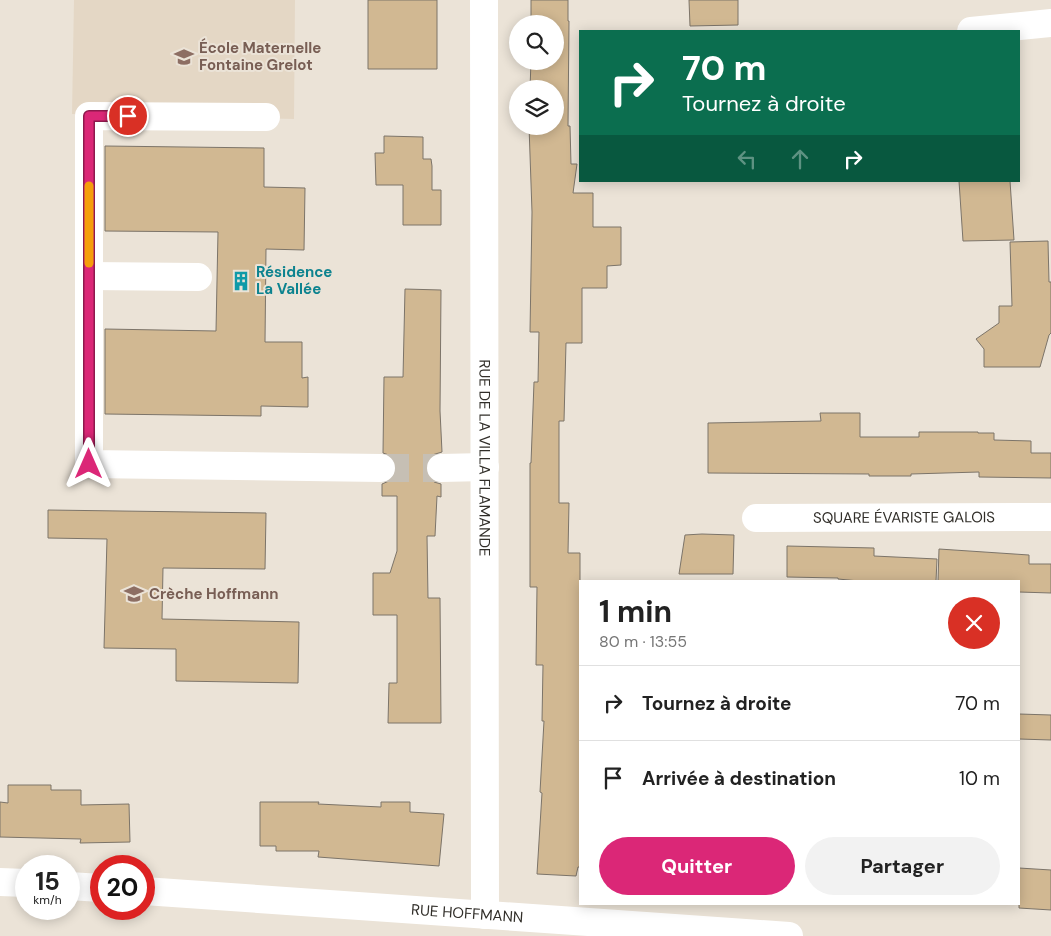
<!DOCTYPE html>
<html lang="fr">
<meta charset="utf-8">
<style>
body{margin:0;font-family:"DM Sans",sans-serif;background:#f2f2f2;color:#222;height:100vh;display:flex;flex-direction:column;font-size:19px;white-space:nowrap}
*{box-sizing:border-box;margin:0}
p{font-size:16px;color:#767676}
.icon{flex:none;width:28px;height:28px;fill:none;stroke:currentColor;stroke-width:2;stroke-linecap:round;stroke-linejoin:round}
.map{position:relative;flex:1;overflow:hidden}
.drawer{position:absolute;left:579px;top:580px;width:441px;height:325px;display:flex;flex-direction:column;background:#fff;border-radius:0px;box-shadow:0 2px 12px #0003}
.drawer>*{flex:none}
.top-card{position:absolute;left:579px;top:30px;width:441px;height:152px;border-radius:0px;box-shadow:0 2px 12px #0003;background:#0b6e4f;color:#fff;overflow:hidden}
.fabs{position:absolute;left:509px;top:15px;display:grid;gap:10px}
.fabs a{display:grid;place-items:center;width:55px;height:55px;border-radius:50%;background:#fff;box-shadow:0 2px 12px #0003;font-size:25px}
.speed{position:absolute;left:15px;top:855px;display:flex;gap:10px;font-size:25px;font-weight:700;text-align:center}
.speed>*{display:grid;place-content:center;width:65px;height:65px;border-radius:50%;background:#fff;box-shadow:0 2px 12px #0003;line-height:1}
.speed small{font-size:12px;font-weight:400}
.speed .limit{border:8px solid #d22;background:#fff;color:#111}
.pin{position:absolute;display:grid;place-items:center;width:42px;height:42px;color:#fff;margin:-21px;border:2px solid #fff;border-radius:50%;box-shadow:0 1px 5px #0007}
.me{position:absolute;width:55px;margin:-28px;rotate:0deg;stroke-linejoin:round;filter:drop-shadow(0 0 4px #0008)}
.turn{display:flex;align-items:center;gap:18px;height:105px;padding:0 20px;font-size:22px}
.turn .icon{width:65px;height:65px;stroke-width:2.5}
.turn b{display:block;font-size:35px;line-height:42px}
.lanes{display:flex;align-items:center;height:48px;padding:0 20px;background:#0003;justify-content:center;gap:25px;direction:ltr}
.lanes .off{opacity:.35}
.round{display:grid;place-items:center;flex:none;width:52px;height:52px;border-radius:26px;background:#f2f2f2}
.headline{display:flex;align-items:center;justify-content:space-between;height:85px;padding:0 20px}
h1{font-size:30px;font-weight:700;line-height:38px}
.action{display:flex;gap:10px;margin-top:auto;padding:10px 20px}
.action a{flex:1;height:58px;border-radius:30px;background:#db2777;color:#fff;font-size:20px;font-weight:700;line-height:58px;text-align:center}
.action a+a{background:#f2f2f2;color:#222}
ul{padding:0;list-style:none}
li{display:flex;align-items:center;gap:15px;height:75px;padding:0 20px;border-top:1px solid #e0e0e0}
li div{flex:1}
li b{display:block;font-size:19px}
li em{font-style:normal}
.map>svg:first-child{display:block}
.built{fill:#e4d7c5}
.building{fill:#d1b892;stroke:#7c7469}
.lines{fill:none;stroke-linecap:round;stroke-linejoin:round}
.minor-tunnel{stroke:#c6bfb4;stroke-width:28;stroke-dasharray:28 14;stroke-linecap:butt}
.minor{stroke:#fff;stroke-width:28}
.route-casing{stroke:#8e194d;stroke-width:12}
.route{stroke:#db2777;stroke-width:9}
.slow{stroke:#f59e0b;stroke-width:9}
.labels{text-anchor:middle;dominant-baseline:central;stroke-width:4;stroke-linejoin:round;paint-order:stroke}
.education-label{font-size:15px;font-weight:bold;fill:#785e54;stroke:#ebe3d7;text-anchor:start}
.culture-label{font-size:15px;font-weight:bold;fill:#0d838f;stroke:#ebe3d7;text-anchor:start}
.street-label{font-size:15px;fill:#312e29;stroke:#ebe3d7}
</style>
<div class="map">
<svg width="1051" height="936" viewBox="0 0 1051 936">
<rect width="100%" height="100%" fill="#ebe3d7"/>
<path class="built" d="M 74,0 L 295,0 L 294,119 L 72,114 Z"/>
<path class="building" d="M 368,0 L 437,0 L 437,69 L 368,69 Z
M 531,0 L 568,0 L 568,21 L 569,21 L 568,126 L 570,126 L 571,164 L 577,164 L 573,193 L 593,193 L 593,227 L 621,227 L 621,265 L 607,266 L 607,288 L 582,288 L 582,343 L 566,343 L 564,421 L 559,421 L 559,503 L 569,503 L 568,553 L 580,553 L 580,867 L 578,867 L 576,876 L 537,874 L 542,793 L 540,792 L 544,721 L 542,721 L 543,665 L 536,665 L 537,587 L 530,587 L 530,463 L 531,463 L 534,382 L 538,382 L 539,332 L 530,332 L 532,212 L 529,126 L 555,126 L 555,89 L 530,89 L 531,61 L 555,61 L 555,24 L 531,24 Z
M 689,0 L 738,0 L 738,25 L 690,26 Z
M 384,136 L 423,137 L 423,159 L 431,159 L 432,166 L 432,190 L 441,190 L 441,225 L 403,225 L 403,185 L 376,185 L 375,153 L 384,153 Z
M 105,146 L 264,148 L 264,187 L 305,188 L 304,250 L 266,249 L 265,342 L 302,342 L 302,378 L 308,377 L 308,407 L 261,406 L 261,416 L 105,414 L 105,329 L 216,331 L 218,232 L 105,231 Z
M 959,181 L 1010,181 L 1014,240 L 963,241 Z
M 1048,241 L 1049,282 L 1051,282 L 1051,333 L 1049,335 L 1040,367 L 984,367 L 984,349 L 976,339 L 999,323 L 999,306 L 1012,306 L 1010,242 Z
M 405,289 L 441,290 L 440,411 L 442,452 L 432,455 L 427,461 L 425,468 L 428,476 L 434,482 L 441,484 L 441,497 L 437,496 L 435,536 L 427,536 L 428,598 L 440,598 L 441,723 L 388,723 L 389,683 L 397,683 L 397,615 L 373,615 L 373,573 L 390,573 L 397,551 L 397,496 L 382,496 L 382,484 L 389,481 L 394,476 L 397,469 L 394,460 L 389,455 L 383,453 L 384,377 L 403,377 Z
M 820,413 L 860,413 L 860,437 L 919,437 L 919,432 L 978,432 L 978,433 L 994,433 L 994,440 L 1031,441 L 1031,453 L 1051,453 L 1051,478 L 979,477 L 979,472 L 911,474 L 911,476 L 869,476 L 869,474 L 708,473 L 708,423 L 821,421 Z
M 48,510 L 266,513 L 265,569 L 163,568 L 162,619 L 299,622 L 298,683 L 176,681 L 176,649 L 104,648 L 107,539 L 48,538 Z
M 702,534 L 734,535 L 733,574 L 679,574 L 685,535 Z
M 787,546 L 874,548 L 874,556 L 937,559 L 936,581 L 859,581 L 838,579 L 838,578 L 787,577 Z
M 939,549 L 1029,555 L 1029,564 L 1051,564 L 1051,593 L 1019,592 L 1019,581 L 938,581 Z
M 1019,714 L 1051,715 L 1051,740 L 1019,739 Z
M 8,785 L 51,785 L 51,790 L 81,790 L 81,805 L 129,804 L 130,842 L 80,843 L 81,839 L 0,837 L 0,802 L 8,803 Z
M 260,802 L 319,802 L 318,804 L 381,807 L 381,802 L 410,802 L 410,812 L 444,814 L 439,866 L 318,857 L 319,851 L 276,851 L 276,846 L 260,846 Z
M 1019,868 L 1051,870 L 1051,910 L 1019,908 Z"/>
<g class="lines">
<path class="minor-tunnel" d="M 381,468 L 441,468"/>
<g class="minor">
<path id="s1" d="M 484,0 L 485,915"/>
<path d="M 971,31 L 1051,23"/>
<path d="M 266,117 L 89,116 L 89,464 L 381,468"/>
<path d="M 89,276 L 198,277"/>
<path d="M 441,468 L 485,467"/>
<path id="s2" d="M 756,518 L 1051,517"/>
<path d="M 0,882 L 26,883"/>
<path d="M 69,886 L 101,888"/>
<path id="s3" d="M 144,891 L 789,936"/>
</g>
</g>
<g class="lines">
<defs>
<path id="route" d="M 89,464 L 89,116 L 128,116"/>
</defs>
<use href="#route" class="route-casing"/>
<use href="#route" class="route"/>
<path class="slow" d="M 89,186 L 89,263"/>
</g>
<defs>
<symbol id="school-bare" viewBox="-9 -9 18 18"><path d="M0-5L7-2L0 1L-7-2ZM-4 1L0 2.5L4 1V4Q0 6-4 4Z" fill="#8d6e63" stroke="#ebe3d7" stroke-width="2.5" paint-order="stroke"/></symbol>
<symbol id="building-bare" viewBox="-9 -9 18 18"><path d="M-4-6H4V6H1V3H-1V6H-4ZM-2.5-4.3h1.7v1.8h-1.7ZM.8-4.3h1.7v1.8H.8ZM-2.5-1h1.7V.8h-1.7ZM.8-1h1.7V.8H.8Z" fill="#0f9aa8" stroke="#ebe3d7" stroke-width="2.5" paint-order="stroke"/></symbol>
</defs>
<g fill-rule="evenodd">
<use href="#school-bare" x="170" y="43" width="28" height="28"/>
<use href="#building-bare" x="227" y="267" width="28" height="28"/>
<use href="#school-bare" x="120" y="580" width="28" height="28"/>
</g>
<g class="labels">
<g class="education-label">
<text x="199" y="48">École Maternelle<tspan x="199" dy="17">Fontaine Grelot</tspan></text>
<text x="149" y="594">Crèche Hoffmann</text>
</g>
<g class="culture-label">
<text x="256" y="272">Résidence<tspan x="256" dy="17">La Vallée</tspan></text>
</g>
<g class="street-label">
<text stroke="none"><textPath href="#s1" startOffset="458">RUE DE LA VILLA FLAMANDE</textPath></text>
<text stroke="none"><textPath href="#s2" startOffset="148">SQUARE ÉVARISTE GALOIS</textPath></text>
<text stroke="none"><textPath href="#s3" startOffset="324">RUE HOFFMANN</textPath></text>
</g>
</g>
</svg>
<div class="fabs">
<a><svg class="icon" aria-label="search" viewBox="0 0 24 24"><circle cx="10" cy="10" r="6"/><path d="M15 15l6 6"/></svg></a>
<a><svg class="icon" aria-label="layers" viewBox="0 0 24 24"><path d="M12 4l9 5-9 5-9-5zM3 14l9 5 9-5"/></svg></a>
</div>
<div class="speed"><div>15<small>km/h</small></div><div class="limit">20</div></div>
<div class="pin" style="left:128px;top:116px;background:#d93025"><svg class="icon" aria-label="arrive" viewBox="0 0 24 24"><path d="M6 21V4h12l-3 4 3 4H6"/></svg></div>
<svg class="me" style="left:89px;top:464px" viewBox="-20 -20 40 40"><path d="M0-17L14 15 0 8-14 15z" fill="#db2777" stroke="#fff" stroke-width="4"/></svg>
<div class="top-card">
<div class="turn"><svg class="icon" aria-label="right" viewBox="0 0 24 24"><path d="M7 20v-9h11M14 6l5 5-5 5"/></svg><div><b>70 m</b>Tournez à droite</div></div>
<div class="lanes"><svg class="icon off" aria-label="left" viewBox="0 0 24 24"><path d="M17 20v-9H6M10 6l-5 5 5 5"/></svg><svg class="icon off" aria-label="ahead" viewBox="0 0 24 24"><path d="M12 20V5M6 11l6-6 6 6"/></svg><svg class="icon" aria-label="right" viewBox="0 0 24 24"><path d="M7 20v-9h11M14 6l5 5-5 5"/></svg></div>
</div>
<section class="drawer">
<div class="headline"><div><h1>1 min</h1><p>80 m · 13:55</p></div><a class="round" style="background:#d93025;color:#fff"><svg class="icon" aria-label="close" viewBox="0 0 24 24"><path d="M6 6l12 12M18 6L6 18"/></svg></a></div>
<ul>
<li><svg class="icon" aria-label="right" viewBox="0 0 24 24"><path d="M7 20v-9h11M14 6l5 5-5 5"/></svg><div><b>Tournez à droite</b></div><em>70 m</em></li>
<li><svg class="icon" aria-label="arrive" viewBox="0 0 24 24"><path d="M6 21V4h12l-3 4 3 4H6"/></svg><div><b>Arrivée à destination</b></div><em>10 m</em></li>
</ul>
<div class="action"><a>Quitter</a><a>Partager</a></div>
</section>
</div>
